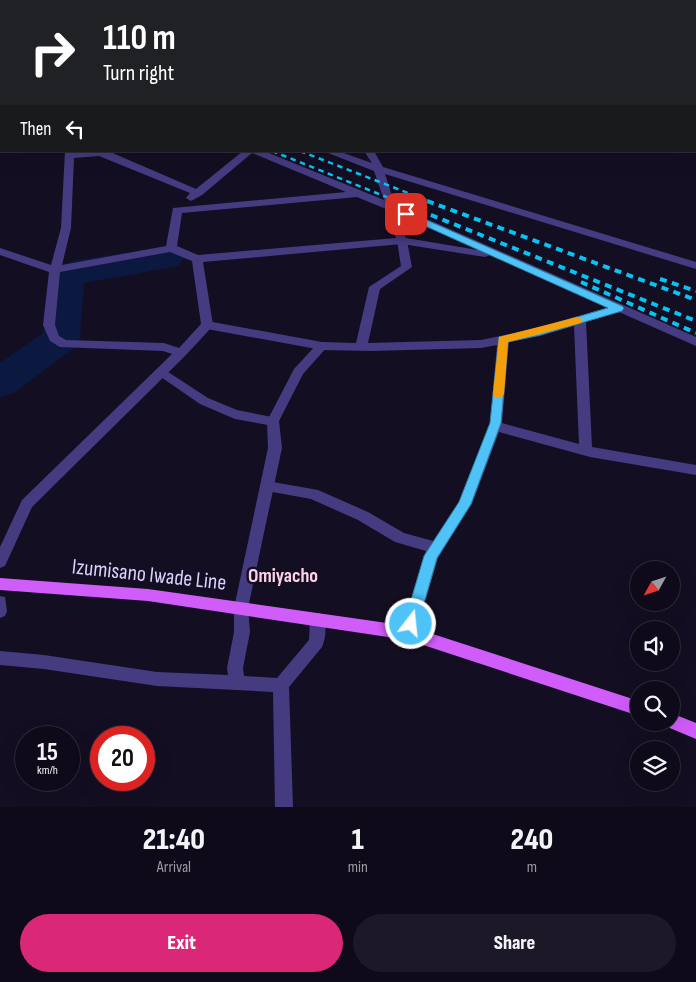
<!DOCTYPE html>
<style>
body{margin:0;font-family:"Sofia Sans Condensed",sans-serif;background:#1d1827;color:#f1f3f6;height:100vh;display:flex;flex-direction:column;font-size:19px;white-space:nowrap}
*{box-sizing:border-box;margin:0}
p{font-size:16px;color:#9b9aa2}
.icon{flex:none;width:28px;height:28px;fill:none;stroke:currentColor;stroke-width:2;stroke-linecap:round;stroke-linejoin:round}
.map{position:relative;height:807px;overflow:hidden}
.details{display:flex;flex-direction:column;background:#0f0a1a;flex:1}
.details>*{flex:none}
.banner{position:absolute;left:0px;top:0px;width:696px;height:152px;box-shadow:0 5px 20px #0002,0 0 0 1px #2f2b39;background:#202124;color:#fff;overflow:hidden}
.needle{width:32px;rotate:230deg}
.tools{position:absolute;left:630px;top:561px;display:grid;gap:10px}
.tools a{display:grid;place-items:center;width:50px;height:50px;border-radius:50%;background:#0f0a1a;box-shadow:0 5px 20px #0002,0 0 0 1px #2f2b39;font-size:25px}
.speed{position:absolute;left:15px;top:726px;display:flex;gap:10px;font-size:25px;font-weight:700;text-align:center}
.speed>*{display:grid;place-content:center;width:65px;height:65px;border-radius:50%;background:#0f0a1a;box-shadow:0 5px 20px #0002,0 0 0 1px #2f2b39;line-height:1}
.speed small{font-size:12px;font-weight:400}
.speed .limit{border:8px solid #d22;background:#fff;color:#111}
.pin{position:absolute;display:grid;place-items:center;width:42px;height:42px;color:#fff;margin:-21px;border-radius:10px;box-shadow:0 2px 8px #0006}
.me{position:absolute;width:55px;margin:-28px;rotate:16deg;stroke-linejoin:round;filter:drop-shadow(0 0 4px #0008)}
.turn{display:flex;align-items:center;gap:18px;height:105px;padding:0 20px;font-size:22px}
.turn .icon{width:65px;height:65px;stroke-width:2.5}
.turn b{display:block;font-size:35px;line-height:42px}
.then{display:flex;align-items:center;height:48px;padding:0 20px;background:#0003;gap:10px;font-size:19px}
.eta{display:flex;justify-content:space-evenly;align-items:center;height:85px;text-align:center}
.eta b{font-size:30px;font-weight:800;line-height:35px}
.action{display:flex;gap:10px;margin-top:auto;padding:10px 20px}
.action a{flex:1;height:58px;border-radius:30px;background:#db2777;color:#fff;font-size:20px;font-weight:800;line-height:58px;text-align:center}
.action a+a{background:#1d1827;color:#f1f3f6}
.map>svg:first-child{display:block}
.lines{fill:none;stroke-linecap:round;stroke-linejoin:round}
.river{fill:#0b183f;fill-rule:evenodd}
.service{fill:#453b80;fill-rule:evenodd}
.minor{fill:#453b80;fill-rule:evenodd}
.primary{fill:#d05cfa;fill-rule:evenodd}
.rail-far1{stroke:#07c3f4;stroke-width:2.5;stroke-dasharray:5.5 4.5;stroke-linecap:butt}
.rail{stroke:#07c3f4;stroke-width:4;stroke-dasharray:7 5.5;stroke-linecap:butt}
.route{fill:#4fc3f7;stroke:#337fa1}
.slow{fill:#f59e0b}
.labels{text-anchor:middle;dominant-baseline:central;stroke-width:5;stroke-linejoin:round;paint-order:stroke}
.neighbourhood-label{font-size:20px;font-weight:bold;fill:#fed3ea;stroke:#140e22}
.near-street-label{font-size:22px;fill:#dbd1fe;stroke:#140e22}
</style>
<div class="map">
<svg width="696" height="807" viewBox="0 0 696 807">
<rect width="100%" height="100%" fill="#140e22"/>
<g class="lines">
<path class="river" d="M 167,247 L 179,250 L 184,258 L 179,266 L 84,283 L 80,339 L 74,348 L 14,393 L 0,397 L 0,363 L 43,333 C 45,318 45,279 56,269 C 62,264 69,262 77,260 Z"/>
<path class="service" d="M 695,128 L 696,128 L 696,134 L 695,134 Z
M 402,238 L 407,241 L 412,267 L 380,289 L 368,343 L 481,340 L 539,328 L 619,304 L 623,305 L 625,308 L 623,311 L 586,322 L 592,447 L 696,465 L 696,475 L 590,457 L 499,432 L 472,504 L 438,558 L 416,633 L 413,638 L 408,640 L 403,638 L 400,633 L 426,551 L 395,542 L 358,520 L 311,499 L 267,491 L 262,490 L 260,486 L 262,482 L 267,481 L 318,490 L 368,512 L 404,533 L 433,541 L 459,502 L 490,423 L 497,345 L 481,348 L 371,351 L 322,350 L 207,329 L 201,325 L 207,321 L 322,342 L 356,343 L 369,287 L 401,266 L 397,241 ZM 574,326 L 579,444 L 502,423 L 509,342 L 540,336 Z
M 162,368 L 208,398 L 237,410 L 277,418 L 279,421 L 277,424 L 273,426 L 235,419 L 200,404 L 158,375 L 156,372 Z
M 0,596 L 5,597 L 7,611 L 5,616 L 0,618 Z"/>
<path class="minor" d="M 325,0 L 333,0 L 333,1 L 325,1 Z
M 488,0 L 506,0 L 507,1 L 489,1 Z
M 695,21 L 696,21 L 696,25 L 695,25 Z
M 0,39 L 1,39 L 1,43 L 0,43 Z
M 0,55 L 1,56 L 1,62 L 0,61 Z
M 65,151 L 108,151 L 196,189 L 243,151 L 264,151 L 384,200 L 374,171 L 323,151 L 338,151 L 372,163 L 364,151 L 374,151 L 383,167 L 696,262 L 696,269 L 385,174 L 395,205 L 696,337 L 696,346 L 490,255 L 485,257 L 402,244 L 203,262 L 213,325 L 211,328 L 185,356 L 32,507 L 5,566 L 0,568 L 0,547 L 22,500 L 172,354 L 163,351 L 60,347 L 50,341 L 43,325 L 49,272 L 0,255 L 0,248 L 51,265 L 61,228 ZM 252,153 L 346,192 L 173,208 L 166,246 L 62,265 L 71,228 L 74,158 L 99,156 L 190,193 L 186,198 L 191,201 L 202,195 ZM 357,197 L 386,209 L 396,238 L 198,255 L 177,246 L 182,213 ZM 398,214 L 478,250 L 406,238 ZM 170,252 L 192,261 L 201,324 L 179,348 L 164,343 L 66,340 L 59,336 L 55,325 L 60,272 Z
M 322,342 L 328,346 L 303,374 L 279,421 L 282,448 L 248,608 L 250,632 L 243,668 L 244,676 L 277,678 L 309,640 L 310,620 L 313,615 L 318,613 L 323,615 C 327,624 326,638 322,647 L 289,687 L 293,807 L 275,807 L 273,692 L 157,686 L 44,669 L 0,665 L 0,651 L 44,655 L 157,672 L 228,675 L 227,668 L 234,632 L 234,608 L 268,448 L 267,421 L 294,369 L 318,343 Z"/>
<path class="primary" d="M 0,578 L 148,589 L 408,626 L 639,701 L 639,716 L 408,640 L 148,601 L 0,590 Z
M 671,713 L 696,723 L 696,739 L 665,726 L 664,722 L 671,722 Z"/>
<path class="rail-far1" d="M 272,151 L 399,202
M 300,151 L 431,202"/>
<path class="rail" d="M 396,201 L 696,321
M 427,201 L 696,300
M 660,279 L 696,291
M 581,282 L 696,333"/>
</g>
<path class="route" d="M 406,211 L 622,306 L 624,308 L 622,311 L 540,335 L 508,342 L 501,423 L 471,504 L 437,558 L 418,624 L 416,628 L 411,630 L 406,628 L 404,624 L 424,556 L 459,502 L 490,423 L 499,337 L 539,328 L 608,308 L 403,216 L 402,214 Z"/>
<path class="slow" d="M 577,317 L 581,318 L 582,321 L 581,323 L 508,342 L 504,394 L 502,397 L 494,397 L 493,394 L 499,337 Z"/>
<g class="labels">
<g class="neighbourhood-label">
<text x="283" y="576">Omiyacho</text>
</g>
<g class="near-street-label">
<text transform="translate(149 575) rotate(6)">Izumisano Iwade Line</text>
</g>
</g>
</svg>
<div class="tools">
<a><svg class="needle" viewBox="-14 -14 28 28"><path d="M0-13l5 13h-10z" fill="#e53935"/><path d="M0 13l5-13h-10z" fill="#9b9aa2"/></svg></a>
<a><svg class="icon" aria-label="sound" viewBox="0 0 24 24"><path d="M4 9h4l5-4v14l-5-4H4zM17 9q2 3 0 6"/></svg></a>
<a><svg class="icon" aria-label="search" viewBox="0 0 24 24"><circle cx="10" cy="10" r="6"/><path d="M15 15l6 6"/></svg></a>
<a><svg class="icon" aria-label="layers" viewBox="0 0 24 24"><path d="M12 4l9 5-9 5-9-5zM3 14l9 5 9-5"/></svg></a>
</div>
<div class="speed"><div>15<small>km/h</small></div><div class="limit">20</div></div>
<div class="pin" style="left:406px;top:214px;background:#d93025"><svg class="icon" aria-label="arrive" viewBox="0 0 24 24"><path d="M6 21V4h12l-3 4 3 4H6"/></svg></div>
<svg class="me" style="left:411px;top:624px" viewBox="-20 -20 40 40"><circle r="17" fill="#4fc3f7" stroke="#fff" stroke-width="3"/><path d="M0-11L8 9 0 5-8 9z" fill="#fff"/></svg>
<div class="banner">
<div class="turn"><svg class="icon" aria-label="right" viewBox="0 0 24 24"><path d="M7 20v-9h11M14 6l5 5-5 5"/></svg><div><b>110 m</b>Turn right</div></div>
<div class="then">Then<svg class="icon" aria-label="left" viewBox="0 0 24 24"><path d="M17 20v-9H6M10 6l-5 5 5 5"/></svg></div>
</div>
</div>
<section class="details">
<div class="eta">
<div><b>21:40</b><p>Arrival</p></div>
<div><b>1</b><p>min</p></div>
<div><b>240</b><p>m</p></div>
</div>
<div class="action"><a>Exit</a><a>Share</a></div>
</section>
